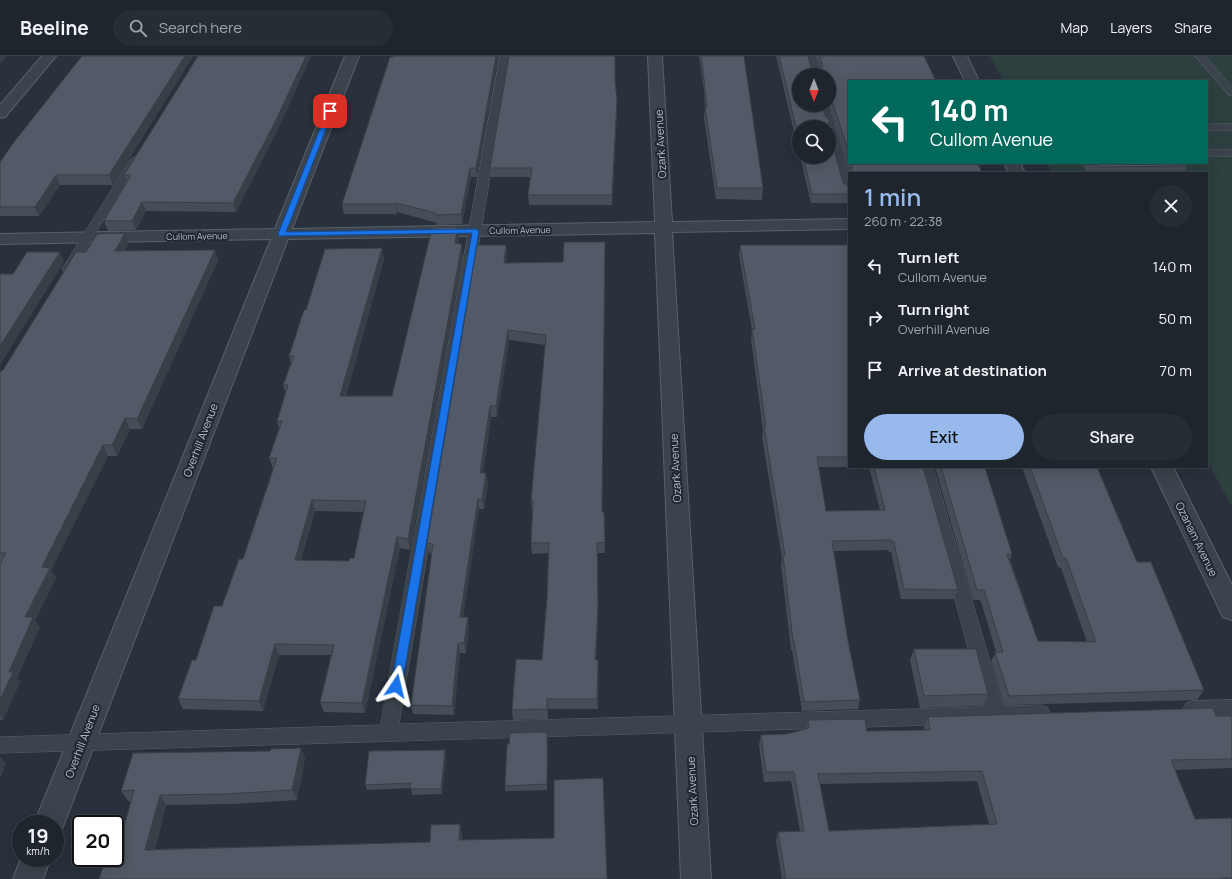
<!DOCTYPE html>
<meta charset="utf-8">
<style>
body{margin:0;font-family:Manrope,sans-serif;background:#262d35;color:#f1f3f6;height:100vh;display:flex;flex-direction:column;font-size:15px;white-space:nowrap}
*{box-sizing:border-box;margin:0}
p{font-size:13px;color:#a1a5aa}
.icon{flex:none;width:22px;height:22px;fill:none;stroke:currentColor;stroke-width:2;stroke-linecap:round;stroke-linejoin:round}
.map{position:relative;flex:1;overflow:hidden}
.details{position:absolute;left:848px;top:116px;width:360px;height:296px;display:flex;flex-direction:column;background:#1e252d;border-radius:0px;box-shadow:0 4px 16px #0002,0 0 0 1px #3c4249}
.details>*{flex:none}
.top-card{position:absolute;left:848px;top:24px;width:360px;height:84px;border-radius:0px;box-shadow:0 4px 16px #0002,0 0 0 1px #3c4249;background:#00695c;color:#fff;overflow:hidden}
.needle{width:26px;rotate:180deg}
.buttons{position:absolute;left:792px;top:12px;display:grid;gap:8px}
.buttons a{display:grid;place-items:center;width:44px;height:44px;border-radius:50%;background:#1e252d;box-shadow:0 4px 16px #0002,0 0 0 1px #3c4249;font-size:20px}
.speed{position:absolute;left:12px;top:759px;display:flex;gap:8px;font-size:20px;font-weight:700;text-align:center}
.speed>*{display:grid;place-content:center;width:52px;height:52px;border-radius:50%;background:#1e252d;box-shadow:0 4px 16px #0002,0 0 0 1px #3c4249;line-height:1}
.speed small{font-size:10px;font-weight:400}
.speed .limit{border:2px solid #111;border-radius:6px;background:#fff;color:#111}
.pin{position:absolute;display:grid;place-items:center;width:34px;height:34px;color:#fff;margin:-17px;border-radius:8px;box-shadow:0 2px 6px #0006}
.me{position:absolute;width:44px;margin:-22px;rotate:10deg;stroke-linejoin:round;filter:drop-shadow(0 0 3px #0008)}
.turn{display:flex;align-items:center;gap:14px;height:84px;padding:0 16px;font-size:18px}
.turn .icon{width:52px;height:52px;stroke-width:2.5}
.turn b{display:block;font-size:28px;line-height:34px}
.round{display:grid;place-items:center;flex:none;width:42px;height:42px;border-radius:21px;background:#262d35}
.overview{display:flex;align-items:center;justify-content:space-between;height:68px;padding:0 16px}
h1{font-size:24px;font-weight:600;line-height:30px;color:#98b9eb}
.action{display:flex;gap:8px;margin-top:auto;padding:8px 16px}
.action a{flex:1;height:46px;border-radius:24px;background:#98b9eb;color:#111;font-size:16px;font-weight:600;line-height:46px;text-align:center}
.action a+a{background:#262d35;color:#f1f3f6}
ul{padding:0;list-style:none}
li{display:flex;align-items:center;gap:12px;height:52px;padding:0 16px}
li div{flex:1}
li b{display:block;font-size:15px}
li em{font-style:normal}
header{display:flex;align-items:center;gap:24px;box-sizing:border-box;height:56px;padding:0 20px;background:#1e252d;border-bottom:1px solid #3c4249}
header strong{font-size:19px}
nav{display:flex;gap:22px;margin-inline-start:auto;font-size:14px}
.search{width:280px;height:36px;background:#262d35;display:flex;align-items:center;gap:10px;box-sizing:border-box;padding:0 14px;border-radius:22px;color:#a1a5aa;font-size:15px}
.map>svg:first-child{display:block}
.green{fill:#2d3f3f}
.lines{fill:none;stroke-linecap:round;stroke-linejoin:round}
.lane-casing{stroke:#59616a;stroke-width:1}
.street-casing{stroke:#59616a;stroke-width:2}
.lane{fill:#3b434c;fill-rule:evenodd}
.street{fill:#3b434c;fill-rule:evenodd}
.wall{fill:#464d58;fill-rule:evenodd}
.shaded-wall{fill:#393f47}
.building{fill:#515a66;stroke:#393f47;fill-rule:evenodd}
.route{fill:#1a73e8;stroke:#114b97}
.labels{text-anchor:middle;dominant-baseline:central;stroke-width:4;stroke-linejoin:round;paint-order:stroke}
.far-street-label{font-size:9px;fill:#b7bec7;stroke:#202831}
.street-label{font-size:11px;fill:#b7bec7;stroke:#202831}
</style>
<header>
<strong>Beeline</strong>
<div class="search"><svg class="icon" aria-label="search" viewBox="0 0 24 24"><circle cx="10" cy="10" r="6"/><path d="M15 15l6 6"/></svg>Search here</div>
<nav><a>Map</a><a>Layers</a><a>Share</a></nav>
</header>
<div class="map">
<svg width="1232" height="823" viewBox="0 0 1232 823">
<rect width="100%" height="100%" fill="#28313c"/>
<path class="green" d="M 990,0 L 1232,0 L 1232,451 L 1207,405 L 1207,117 L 1052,117 L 1046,107 L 1207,107 L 1207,25 L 1003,25 Z"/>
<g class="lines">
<defs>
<path id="lane" d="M 500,0 L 510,0 L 399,668 L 984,651 L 919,411 L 933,411 L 1003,650 L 1041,649 L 1047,651 L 1050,657 L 1047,663 L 1041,665 L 996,667 L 0,697 L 0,681 L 380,669 Z
M 806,0 L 816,0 L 821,19 L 811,19 Z
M 1195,0 L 1205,0 L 1232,31 L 1232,40 L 1229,39 Z
M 829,48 L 849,117 L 849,139 L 843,136 L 829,83 L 829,71 L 826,71 L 820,49 L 829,49 Z
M 1207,68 L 1232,68 L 1232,74 L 1207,74 Z
M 1207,94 L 1232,94 L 1232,100 L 1207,100 Z
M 135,101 L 140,104 L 74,213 L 68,217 L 64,216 L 62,213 L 130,104 Z
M 1232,644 L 1232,660 L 1192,661 L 1186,659 L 1183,653 L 1186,647 L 1192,645 Z"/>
<path id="street" d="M 42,0 L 56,0 L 5,61 L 0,62 L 0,49 Z
M 345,0 L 359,0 L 292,173 L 655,166 L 648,0 L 662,0 L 672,166 L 849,163 L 849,173 L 672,176 L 711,823 L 681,823 L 655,177 L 288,183 L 64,768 L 59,778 L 55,780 L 55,768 L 34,768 L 271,183 L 0,188 L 0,178 L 275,173 Z
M 953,0 L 967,0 L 979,25 L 965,25 Z
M 1004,107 L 1020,107 L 1025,117 L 1009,117 Z
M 1151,411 L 1173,411 L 1232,529 L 1232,564 L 1223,561 Z
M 21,802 L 51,802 L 43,823 L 13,823 Z"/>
</defs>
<use href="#lane" class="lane-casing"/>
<use href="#street" class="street-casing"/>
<use href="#lane" class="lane"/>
<use href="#street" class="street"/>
</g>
<path class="wall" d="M 82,0 L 193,0 L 113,129 L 60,129 L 39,160 L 0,160 L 0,106 Z
M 198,0 L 311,0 L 278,73 L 236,156 L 146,155 L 136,174 L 108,175 L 104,165 L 127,126 L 124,119 Z
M 498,0 L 477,121 L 471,121 L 462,168 L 437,169 L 437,167 L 397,156 L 397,158 L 344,158 L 342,148 Z
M 699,0 L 744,0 L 763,132 L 762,144 L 716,143 L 704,62 L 705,51 L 704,34 Z
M 776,0 L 808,0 L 811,11 L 820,11 L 816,0 L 924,0 L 849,25 L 849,107 L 978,107 L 982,117 L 850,117 L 829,47 L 829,19 L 799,71 L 799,97 Z
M 615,24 L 617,53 L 612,149 L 529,149 L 528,139 L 530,121 L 491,121 L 490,112 Z
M 800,101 L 829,101 L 843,127 L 849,130 L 849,147 L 811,147 Z
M 1081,107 L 1185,107 L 1187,110 L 1184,117 L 1088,117 Z
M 459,182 L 458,188 L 463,199 L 410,494 L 400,492 L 365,657 L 324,656 L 320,646 L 331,599 L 279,599 L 263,655 L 183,653 L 178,643 L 196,604 L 222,550 L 243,503 L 273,413 L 269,402 L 279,372 L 277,365 L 286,338 L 283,329 L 291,308 L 289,300 L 306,254 L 382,192 L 384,203 L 346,340 L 392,340 ZM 315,455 L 363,456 L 354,502 L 349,505 L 301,504 Z
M 129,187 L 124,195 L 215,194 L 218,204 L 142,373 L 130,373 L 117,400 L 108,400 L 51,514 L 56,522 L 35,564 L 40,571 L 17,622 L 20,626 L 3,664 L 0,664 L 0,509 L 1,507 L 0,507 L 0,316 L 3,314 L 86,196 Z
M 506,189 L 507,199 L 506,207 L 563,206 L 602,456 L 604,456 L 605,497 L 598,497 L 598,562 L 596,604 L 598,604 L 598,653 L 548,653 L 548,663 L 513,664 L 512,654 L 542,604 L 547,543 L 548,497 L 532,498 L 531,487 L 533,456 L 532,456 L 531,445 L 545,289 L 509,284 L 497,361 L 491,361 L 483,417 L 488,427 L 484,453 L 479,453 L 463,561 L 469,571 L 466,597 L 460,597 L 454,659 L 413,658 L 411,649 L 432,498 L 429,497 L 427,487 Z
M 740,189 L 849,189 L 849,411 L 819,411 L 826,455 L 880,454 L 869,411 L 923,411 L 958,534 L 954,543 L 901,543 L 891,496 L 889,496 L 888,494 L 834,495 L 848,585 L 860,644 L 858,653 L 802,655 L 792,594 L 791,594 L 781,509 L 782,502 L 762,381 L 763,374 L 751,283 L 752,274 L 739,199 Z
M 935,411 L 985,411 L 1012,498 L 1010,504 L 1038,585 L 1087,586 L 1061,512 L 1058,511 L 1022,411 L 1097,411 L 1137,506 L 1204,634 L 1197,644 L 1004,649 L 991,605 L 996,596 L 982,549 L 980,544 L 973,544 Z
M 914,593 L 988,638 L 983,650 L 920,652 L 910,604 Z
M 1216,660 L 1232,660 L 1232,712 L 1175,714 L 1195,763 L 1232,762 L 1232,823 L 782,823 L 776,785 L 778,776 L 800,775 L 791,725 L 764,726 L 759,689 L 761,679 L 787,678 L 806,673 L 808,664 L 867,675 L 924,674 L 924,671 L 928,661 ZM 977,725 L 989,768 L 829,775 L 820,728 Z
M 547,676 L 548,682 L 547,734 L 505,735 L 505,730 L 509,688 Z
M 446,700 L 442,738 L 412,739 L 411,732 L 367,734 L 365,729 Z
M 305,702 L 297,744 L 233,748 L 166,749 L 155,793 L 430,786 L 462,777 L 462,784 L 607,823 L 117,797 L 131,745 L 128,745 L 121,735 Z"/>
<path class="shaded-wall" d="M 0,0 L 7,0 L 0,8 Z
M 185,0 L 193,0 L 113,129 L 109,119 Z
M 306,0 L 311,0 L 278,73 L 236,156 L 233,147 Z
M 496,0 L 498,0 L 477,121 L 476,112 Z
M 617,44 L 617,53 L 612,149 L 612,139 Z
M 470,112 L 471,121 L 462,168 L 461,158 Z
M 56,119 L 60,129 L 39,160 L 35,151 Z
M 142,146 L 146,155 L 136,174 L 132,165 Z
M 396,147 L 397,156 L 397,158 L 395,148 Z
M 458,171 L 459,182 L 456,198 L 455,187 Z
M 125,177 L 129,187 L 119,205 L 115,195 Z
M 462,188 L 463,199 L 410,494 L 408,483 Z
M 506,189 L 507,199 L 505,217 L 504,207 Z
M 382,192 L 384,203 L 343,351 L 340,340 Z
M 215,194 L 218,204 L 142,373 L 137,363 Z
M 60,196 L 64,206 L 0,309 L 0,290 Z
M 508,274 L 509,284 L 497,361 L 496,350 Z
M 490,350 L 491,361 L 482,427 L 480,417 Z
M 125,362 L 130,373 L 117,400 L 112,389 Z
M 103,389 L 108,400 L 51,514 L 56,522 L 35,564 L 40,571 L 17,622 L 20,626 L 3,664 L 0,660 L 0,644 L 25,561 L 42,511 Z
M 486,417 L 488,427 L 484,453 L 482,443 Z
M 478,443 L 479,453 L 462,571 L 460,561 Z
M 312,444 L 315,455 L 298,515 L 295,504 Z
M 397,481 L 400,492 L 365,657 L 362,647 Z
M 597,487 L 598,562 L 596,614 L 595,604 Z
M 468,561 L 469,571 L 466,597 L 464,587 Z
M 458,587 L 460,597 L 454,659 L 452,650 Z
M 275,588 L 279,599 L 263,655 L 259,645 Z
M 598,604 L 599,614 L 598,653 L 597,643 Z
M 547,643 L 548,653 L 548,663 L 547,653 Z
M 547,676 L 548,682 L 547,734 Z
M 301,692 L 305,702 L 297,744 L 292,734 Z
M 445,694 L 446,700 L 442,738 L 441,733 Z
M 0,700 L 6,708 L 0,723 Z
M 160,739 L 166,749 L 152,803 L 145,794 Z
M 460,768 L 462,777 L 461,794 L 459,784 Z"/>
<path class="building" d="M 82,0 L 185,0 L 109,119 L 56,119 L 35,151 L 0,151 L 0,106 L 14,86 Z
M 198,0 L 306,0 L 276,64 L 233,147 L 142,146 L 132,165 L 104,165 L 131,119 L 124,119 Z
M 393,0 L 496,0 L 476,112 L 470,112 L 461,158 L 435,159 L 436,157 L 396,147 L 395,148 L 342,148 L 390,1 L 393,1 Z
M 509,0 L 615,0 L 615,24 L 617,44 L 612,139 L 528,139 L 532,112 L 490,112 Z
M 701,0 L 744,0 L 763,132 L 717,132 L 705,51 L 707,51 L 704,23 Z
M 779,0 L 808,0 L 811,11 L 823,11 L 820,0 L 924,0 L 936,25 L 849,25 L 849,97 L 830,38 L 829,38 L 829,19 L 799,19 L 799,49 L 822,49 L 826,62 L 829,63 L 829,71 L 799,71 L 799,83 Z
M 829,74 L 843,127 L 849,130 L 849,138 L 812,138 L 803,101 L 829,101 Z
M 852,107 L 978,107 L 982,117 L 852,117 Z
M 1098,107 L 1185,107 L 1187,110 L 1101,111 Z
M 458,171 L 455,187 L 462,188 L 408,483 L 397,481 L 362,647 L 320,646 L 334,589 L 275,588 L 259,645 L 178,643 L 192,604 L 196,604 L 214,550 L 222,550 L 239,503 L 243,503 L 277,402 L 269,402 L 282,365 L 277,365 L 288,329 L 283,329 L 294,300 L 289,300 L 304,254 L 306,254 L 325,193 L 382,192 L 340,340 L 392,340 L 432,172 ZM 312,444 L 366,445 L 354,502 L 350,502 L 349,505 L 295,504 Z
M 125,177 L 115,195 L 215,194 L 137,363 L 125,362 L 112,389 L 103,389 L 42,511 L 50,512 L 25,561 L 33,561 L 9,616 L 13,616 L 0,644 L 0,509 L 6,497 L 0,497 L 0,316 L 3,314 L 76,196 L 86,196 L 97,178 Z
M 564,186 L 605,186 L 602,456 L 604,456 L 605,486 L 597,487 L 598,552 L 595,604 L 598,604 L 597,643 L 547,643 L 547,653 L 512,654 L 516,603 L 542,604 L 547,543 L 549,487 L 531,487 L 533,445 L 531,445 L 546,279 L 508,274 L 496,350 L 490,350 L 480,417 L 486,417 L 482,443 L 478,443 L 460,561 L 468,561 L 464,587 L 458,587 L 452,650 L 411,649 L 433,488 L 427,487 L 477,189 L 506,189 L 504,207 L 563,206 Z
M 740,189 L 849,189 L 849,401 L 817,401 L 826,455 L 885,454 L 874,411 L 923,411 L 958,534 L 904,533 L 894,486 L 892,486 L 891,484 L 832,485 L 848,585 L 860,644 L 804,646 L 794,585 L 793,585 L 783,499 L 785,499 L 764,371 L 766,371 L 752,273 L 755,273 Z
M 27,196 L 60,196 L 0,290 L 0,218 L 13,218 Z
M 941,411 L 985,411 L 1012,498 L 1007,498 L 1038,585 L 1096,586 L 1066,502 L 1063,502 L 1030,411 L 1097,411 L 1137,506 L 1151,506 L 1204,634 L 1009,640 L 995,596 L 1003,596 L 986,540 L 984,534 L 977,534 Z
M 914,593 L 976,593 L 988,638 L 924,640 Z
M 1213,652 L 1216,660 L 1232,660 L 1232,703 L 1171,704 L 1195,763 L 1232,762 L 1232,822 L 1221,822 L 1221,823 L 782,823 L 786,823 L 778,776 L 804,775 L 794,716 L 766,716 L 761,679 L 787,678 L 809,672 L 808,664 L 865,663 L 867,675 L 930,674 L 928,661 ZM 982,715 L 997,768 L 829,775 L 818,718 Z
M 547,676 L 547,728 L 505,730 L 507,688 L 509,688 L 510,677 Z
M 301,692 L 292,734 L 227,738 L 160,739 L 145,794 L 430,786 L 431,769 L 460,768 L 459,784 L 554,782 L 554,724 L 603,722 L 607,823 L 99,823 L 106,802 L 115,802 L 115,797 L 117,797 L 134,734 L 121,735 L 133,697 L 270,695 L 271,693 Z
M 445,694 L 441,733 L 410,733 L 411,727 L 365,729 L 369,695 Z"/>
<path class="route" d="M 328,53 L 333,55 L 286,176 L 476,173 L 479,175 L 402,630 L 400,634 L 392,634 L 391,630 L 472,177 L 279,180 L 278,178 Z"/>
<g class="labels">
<g class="far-street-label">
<text transform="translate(520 174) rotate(-1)">Cullom Avenue</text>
<text transform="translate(197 180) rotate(-1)">Cullom Avenue</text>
</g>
<g class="street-label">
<text transform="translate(660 88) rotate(-93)">Ozark Avenue</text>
<text transform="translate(200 384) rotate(-69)">Overhill Avenue</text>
<text transform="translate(675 412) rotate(-93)">Ozark Avenue</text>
<text transform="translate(1197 483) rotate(64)">Ozanam Avenue</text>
<text transform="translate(82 685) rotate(-69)">Overhill Avenue</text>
<text transform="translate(692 735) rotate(-93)">Ozark Avenue</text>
</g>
</g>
</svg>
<div class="buttons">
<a><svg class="needle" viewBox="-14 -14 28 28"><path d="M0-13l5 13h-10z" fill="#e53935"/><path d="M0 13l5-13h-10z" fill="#a1a5aa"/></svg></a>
<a><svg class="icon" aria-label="search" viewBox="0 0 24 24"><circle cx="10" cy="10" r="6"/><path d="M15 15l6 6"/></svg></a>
</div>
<div class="speed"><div>19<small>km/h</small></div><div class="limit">20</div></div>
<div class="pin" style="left:330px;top:55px;background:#d93025"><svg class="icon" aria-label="arrive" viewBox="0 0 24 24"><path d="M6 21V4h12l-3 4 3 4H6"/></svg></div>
<svg class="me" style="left:396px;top:630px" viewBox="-20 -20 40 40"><path d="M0-17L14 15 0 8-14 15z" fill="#1a73e8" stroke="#fff" stroke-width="4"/></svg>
<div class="top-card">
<div class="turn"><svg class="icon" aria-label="left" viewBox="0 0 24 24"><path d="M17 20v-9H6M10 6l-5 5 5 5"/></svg><div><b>140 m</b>Cullom Avenue</div></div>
</div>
<section class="details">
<div class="overview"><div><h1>1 min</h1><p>260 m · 22:38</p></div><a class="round"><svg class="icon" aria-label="close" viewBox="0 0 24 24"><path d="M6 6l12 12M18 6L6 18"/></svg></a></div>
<ul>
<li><svg class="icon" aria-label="left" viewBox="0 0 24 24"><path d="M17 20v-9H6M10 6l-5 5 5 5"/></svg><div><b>Turn left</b><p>Cullom Avenue</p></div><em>140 m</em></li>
<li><svg class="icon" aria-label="right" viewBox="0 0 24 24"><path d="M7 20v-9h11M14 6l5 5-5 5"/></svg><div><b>Turn right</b><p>Overhill Avenue</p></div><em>50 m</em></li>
<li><svg class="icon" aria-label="arrive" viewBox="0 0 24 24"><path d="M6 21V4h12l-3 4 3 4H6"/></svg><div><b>Arrive at destination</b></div><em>70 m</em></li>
</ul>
<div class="action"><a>Exit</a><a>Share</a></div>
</section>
</div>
